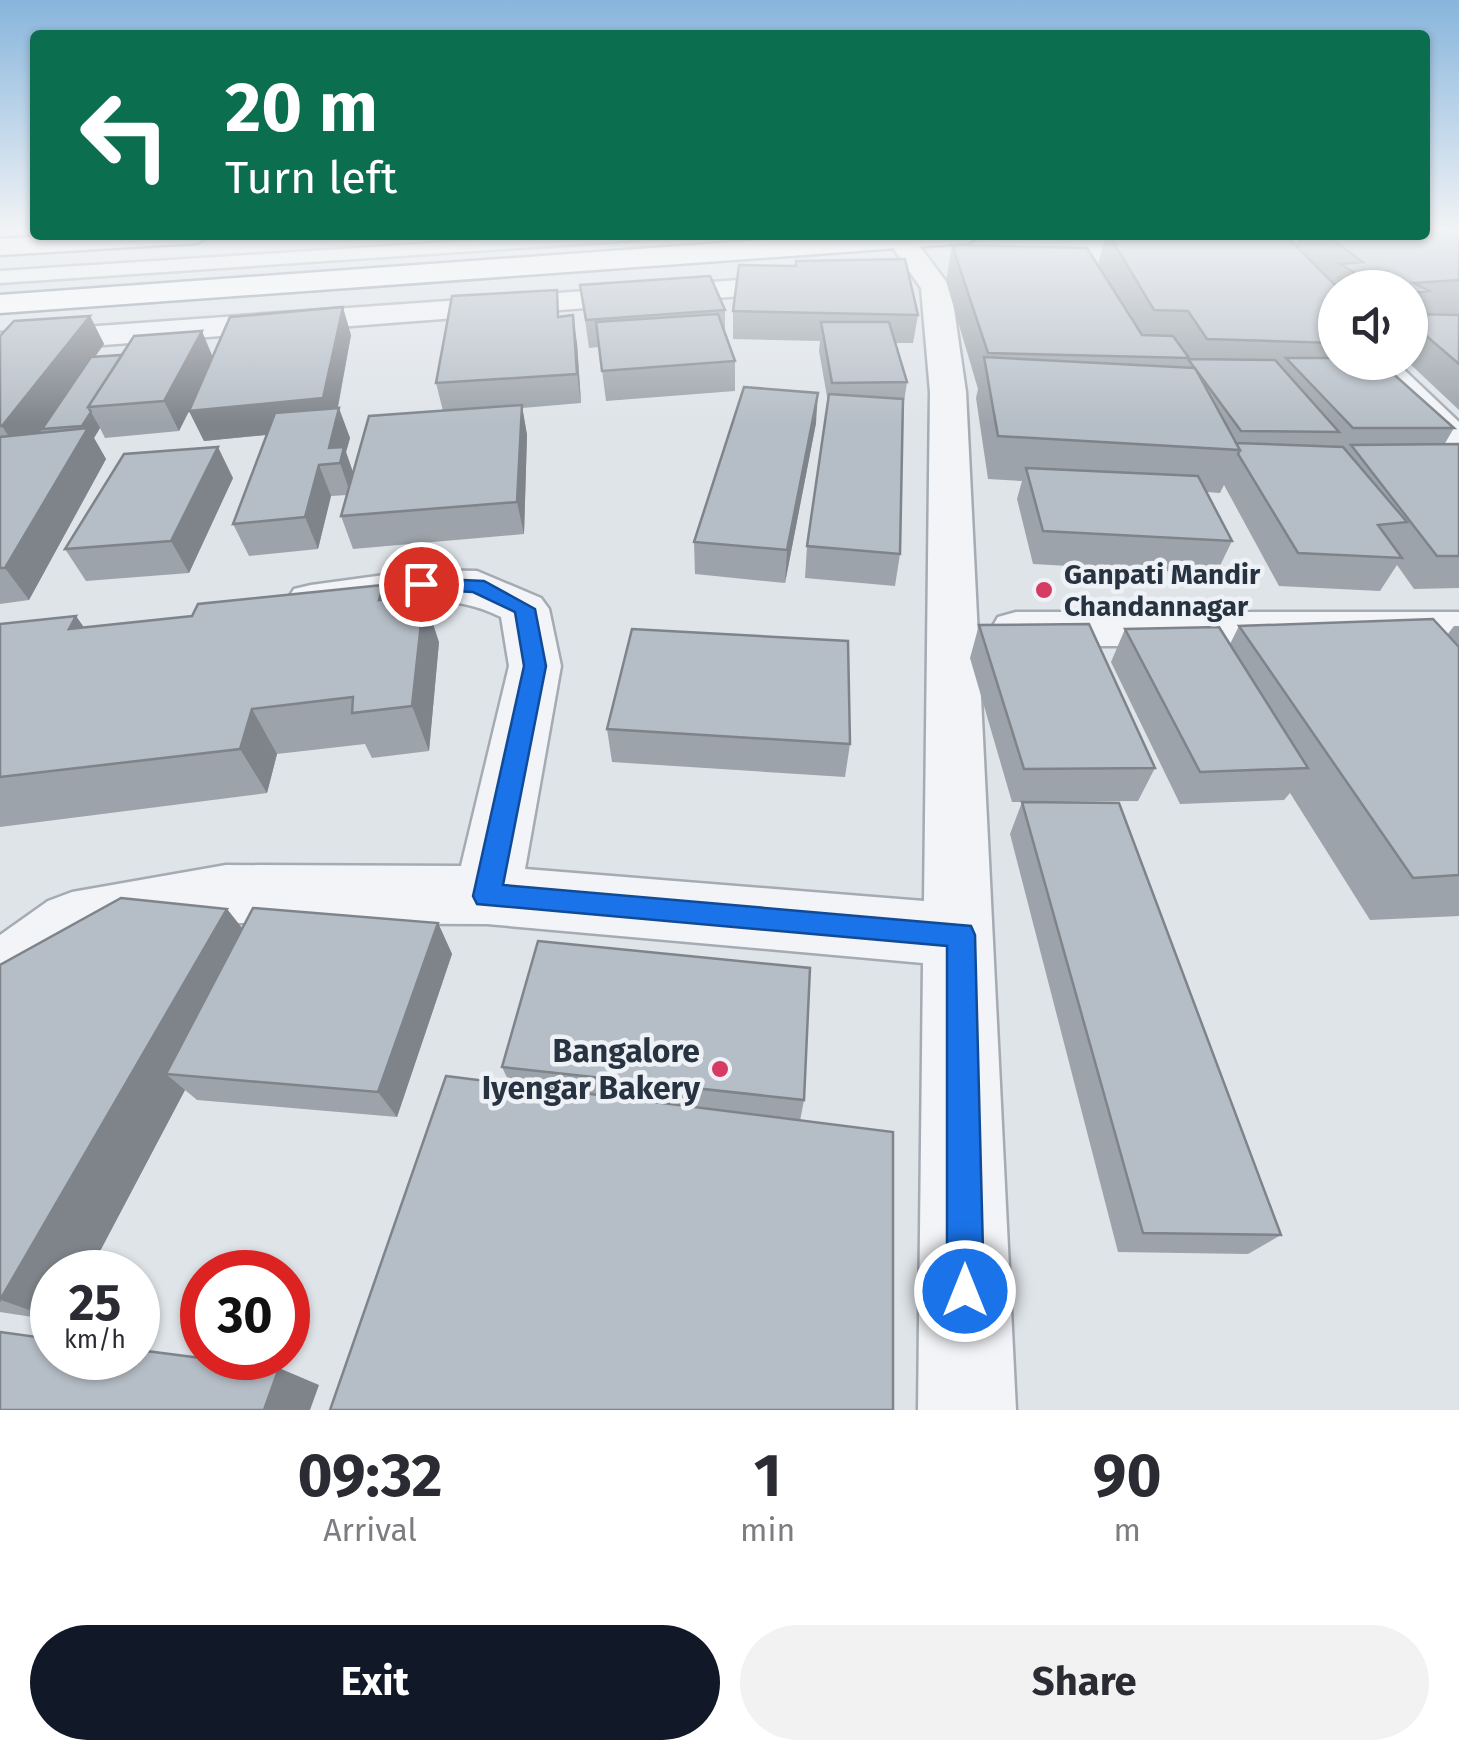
<!DOCTYPE html>
<style>
body{margin:0;font-family:"Fira Sans",sans-serif;background:#f2f2f3;color:#2b2b33;height:100vh;display:flex;flex-direction:column;font-size:38px;white-space:nowrap}
*{box-sizing:border-box;margin:0}
p{font-size:32px;color:#7c7c81}
.icon{flex:none;width:55px;height:55px;fill:none;stroke:currentColor;stroke-width:2;stroke-linecap:round;stroke-linejoin:round}
.map{position:relative;height:1410px;overflow:hidden}
.panel{display:flex;flex-direction:column;background:#fff;flex:1}
.panel>*{flex:none}
.guide{position:absolute;left:30px;top:30px;width:1400px;height:210px;border-radius:10px;box-shadow:0 2px 8px #0004;background:#0b6e4f;color:#fff;overflow:hidden}
.buttons{position:absolute;left:1318px;top:270px;display:grid;gap:20px}
.buttons a{display:grid;place-items:center;width:110px;height:110px;border-radius:50%;background:#fff;box-shadow:0 2px 8px #0004;font-size:50px}
.speed{position:absolute;left:30px;top:1250px;display:flex;gap:20px;font-size:50px;font-weight:700;text-align:center}
.speed>*{display:grid;place-content:center;width:130px;height:130px;border-radius:50%;background:#fff;box-shadow:0 2px 8px #0004;line-height:1}
.speed small{font-size:25px;font-weight:400}
.speed .limit{border:15px solid #d22;background:#fff;color:#111}
.pin{position:absolute;display:grid;place-items:center;width:85px;height:85px;color:#fff;margin:-42px;border:5px solid #fff;border-radius:50%;box-shadow:0 2px 10px #0007}
.me{position:absolute;width:110px;margin:-55px;rotate:0deg;stroke-linejoin:round;filter:drop-shadow(0 0 8px #0008)}
.turn{display:flex;align-items:center;gap:35px;height:210px;padding:0 30px;font-size:45px}
.turn .icon{width:130px;height:130px;stroke-width:2.5}
.turn b{display:block;font-size:70px;line-height:85px}
.eta{display:flex;justify-content:space-evenly;align-items:center;height:170px;text-align:center}
.eta b{font-size:60px;font-weight:700;line-height:70px}
.button{display:flex;gap:20px;margin-top:auto;padding:20px 30px}
.button a{flex:1;height:115px;border-radius:60px;background:#111827;color:#fff;font-size:40px;font-weight:700;line-height:115px;text-align:center}
.button a+a{background:#f2f2f3;color:#2b2b33}
.map>svg:first-child{display:block}
.lines{fill:none;stroke-linecap:round;stroke-linejoin:round}
.lane-casing{stroke:#a4abb3;stroke-width:5}
.street-casing{stroke:#a4abb3;stroke-width:5}
.highway-casing{stroke:#8593a1;stroke-width:5}
.lane{fill:#f2f4f7;fill-rule:evenodd}
.street{fill:#f2f4f7;fill-rule:evenodd}
.highway{fill:#fff;fill-rule:evenodd}
.wall{fill:#9ca3aa}
.shaded-wall{fill:#7f848b}
.building{fill:#b5bdc6;stroke:#7f848b;stroke-width:2.5}
.route{fill:#1a73e8;stroke:#114b97;stroke-width:2.5}
.poi-dot{fill:#d63b63;stroke:#eef2f6;stroke-width:4}
.labels{text-anchor:middle;dominant-baseline:central;stroke-width:9;stroke-linejoin:round;paint-order:stroke}
.poi-label{font-size:28px;font-weight:bold;fill:#273341;stroke:#eef2f6;text-anchor:start}
.near-poi-label{font-size:32px;font-weight:bold;fill:#273341;stroke:#eef2f6;text-anchor:end}
</style>
<div class="map">
<svg width="1459" height="1410" viewBox="0 0 1459 1410">
<rect width="100%" height="100%" fill="#dfe4e9"/>
<g class="lines">
<defs>
<path id="lane" d="M 559,235 L 645,235 L 637,240 L 0,283 L 0,271 Z"/>
<path id="street" d="M 884,235 L 911,235 L 951,288 L 966,392 L 1016,1410 L 918,1410 L 923,963 L 487,924 L 226,923 L 89,949 L 25,1000 L 0,1009 L 0,935 L 48,901 L 72,892 L 226,865 L 461,866 L 509,666 L 501,617 C 439,586 377,606 311,615 L 294,611 L 287,600 L 294,589 L 311,585 L 421,570 L 477,571 L 541,598 L 549,609 L 561,666 L 525,869 L 924,901 L 930,392 L 921,288 Z
M 810,275 L 825,284 L 820,290 L 0,353 L 0,333 Z
M 1359,362 L 1396,362 L 1459,422 L 1459,456 L 1445,452 Z
M 1016,612 L 1459,612 L 1459,646 L 1016,646 L 998,641 L 991,629 L 998,617 Z"/>
<path id="highway" d="M 63,235 L 210,235 L 197,243 L 0,255 L 0,239 Z
M 834,235 L 981,235 L 968,243 L 0,313 L 0,295 Z"/>
</defs>
<use href="#lane" class="lane-casing"/>
<use href="#street" class="street-casing"/>
<use href="#highway" class="highway-casing"/>
<use href="#lane" class="lane"/>
<use href="#street" class="street"/>
<use href="#highway" class="highway"/>
</g>
<path class="wall" d="M 1106,235 L 1285,235 L 1296,246 L 1301,235 L 1459,236 L 1459,410 L 1408,362 L 1410,362 L 1410,288 L 1335,288 L 1335,362 L 1386,362 L 1384,366 L 1454,428 L 1444,445 L 1459,444 L 1459,588 L 1414,589 L 1397,565 L 1380,591 L 1279,586 L 1224,485 L 1220,493 L 1207,492 L 1232,541 L 1216,574 L 1033,564 L 1017,499 L 1022,481 L 988,479 L 976,398 L 978,389 L 946,281 L 952,245 L 1098,265 Z
M 580,285 L 725,310 L 725,333 L 735,361 L 735,391 L 606,401 L 599,347 L 589,348 Z
M 733,311 L 918,315 L 913,343 L 895,343 L 907,382 L 903,409 L 900,554 L 895,586 L 805,578 L 807,546 L 828,402 L 819,351 L 820,341 L 733,339 Z
M 90,316 L 104,344 L 95,357 L 213,356 L 351,335 L 338,408 L 350,438 L 346,452 L 353,473 L 443,411 L 436,383 L 561,316 L 577,343 L 581,403 L 522,408 L 527,435 L 524,534 L 353,549 L 341,516 L 347,495 L 331,496 L 318,549 L 249,556 L 233,524 L 267,435 L 204,441 L 189,411 L 179,431 L 105,438 L 100,428 L 94,438 L 106,459 L 29,600 L 0,604 L 0,336 Z
M 816,423 L 785,583 L 695,574 L 694,542 Z
M 233,478 L 189,573 L 86,581 L 65,549 Z
M 388,600 L 439,642 L 429,751 L 372,758 L 365,744 L 277,754 L 267,793 L 0,827 L 0,624 L 84,628 Z
M 979,625 L 1155,768 L 1138,801 L 1012,802 L 970,658 Z
M 1239,626 L 1447,635 L 1454,626 L 1459,626 L 1459,916 L 1370,920 L 1290,793 L 1284,800 L 1180,804 L 1111,662 L 1125,629 L 1230,644 Z
M 607,729 L 850,744 L 845,777 L 612,762 Z
M 1022,802 L 1281,1235 L 1248,1254 L 1118,1252 L 1010,834 Z
M 227,909 L 243,929 L 438,923 L 452,954 L 397,1117 L 197,1100 L 185,1090 L 89,1272 L 52,1272 L 52,1320 L 0,1312 L 0,965 Z
M 502,1067 L 804,1100 L 800,1121 L 510,1084 Z"/>
<path class="shaded-wall" d="M 343,307 L 351,335 L 334,426 L 339,408 L 350,438 L 346,452 L 355,478 L 351,495 L 340,463 L 329,448 L 334,428 L 204,441 L 189,411 L 179,431 L 164,401 L 202,331 L 214,360 Z
M 573,315 L 577,343 L 581,403 L 577,374 Z
M 90,316 L 104,344 L 22,457 L 2,426 Z
M 818,393 L 816,423 L 785,583 L 787,550 Z
M 522,405 L 527,435 L 524,534 L 517,502 Z
M 91,412 L 100,428 L 94,438 L 106,459 L 29,600 L 5,568 L 86,432 L 82,426 Z
M 218,447 L 233,478 L 189,573 L 171,541 Z
M 319,465 L 331,496 L 318,549 L 305,517 Z
M 383,585 L 399,630 L 379,600 Z
M 424,596 L 439,642 L 429,751 L 412,706 Z
M 76,616 L 108,661 L 69,629 Z
M 252,709 L 277,754 L 267,793 L 240,749 Z
M 227,909 L 259,950 L 166,1074 L 185,1090 L 89,1272 L 52,1272 L 52,1318 L 1,1300 Z
M 438,923 L 452,954 L 397,1117 L 378,1092 Z
M 279,1368 L 319,1385 L 310,1410 L 264,1410 Z"/>
<path class="building" d="M 1425,227 L 1439,227 L 1459,237 L 1459,280 L 1414,283 L 1429,291 L 1410,293 L 1410,288 L 1381,288 L 1340,264 L 1363,262 L 1326,235 L 1425,235 Z
M 1109,235 L 1285,235 L 1338,288 L 1335,288 L 1335,343 L 1207,339 L 1188,311 L 1154,310 Z
M 952,245 L 1087,248 L 1142,335 L 1173,336 L 1189,358 L 988,353 Z
M 905,259 L 918,315 L 733,311 L 739,265 L 796,266 L 796,261 Z
M 710,276 L 725,310 L 586,320 L 580,285 Z
M 557,290 L 558,317 L 573,315 L 577,374 L 436,383 L 452,296 Z
M 343,307 L 323,398 L 189,411 L 230,317 Z
M 718,314 L 735,361 L 602,371 L 596,322 Z
M 1410,314 L 1459,315 L 1459,364 L 1410,322 Z
M 90,316 L 2,426 L 0,426 L 0,336 L 14,321 Z
M 821,322 L 889,322 L 907,382 L 832,383 Z
M 202,331 L 164,401 L 88,407 L 134,336 Z
M 122,355 L 88,407 L 91,412 L 82,426 L 42,429 L 91,357 Z
M 984,357 L 1195,368 L 1240,450 L 998,436 Z
M 1286,358 L 1335,358 L 1335,362 L 1380,362 L 1454,428 L 1353,428 Z
M 1188,359 L 1275,360 L 1339,432 L 1241,431 Z
M 744,387 L 818,393 L 787,550 L 694,542 Z
M 829,394 L 903,399 L 900,554 L 807,546 Z
M 522,405 L 517,502 L 341,516 L 369,416 Z
M 339,408 L 329,448 L 344,447 L 340,463 L 319,465 L 305,517 L 233,524 L 275,413 Z
M 88,428 L 5,568 L 0,568 L 0,437 Z
M 1236,443 L 1343,447 L 1407,522 L 1378,525 L 1402,558 L 1298,553 L 1238,454 L 1240,450 Z
M 1459,444 L 1459,556 L 1437,556 L 1351,445 Z
M 218,447 L 171,541 L 65,549 L 124,454 Z
M 1026,468 L 1198,476 L 1232,541 L 1043,531 Z
M 383,585 L 379,600 L 424,596 L 412,706 L 352,713 L 353,697 L 252,709 L 240,749 L 0,777 L 0,624 L 76,616 L 69,629 L 192,616 L 198,604 Z
M 1433,619 L 1459,647 L 1459,875 L 1413,878 L 1239,626 Z
M 1089,624 L 1155,768 L 1024,769 L 979,625 Z
M 1219,627 L 1308,768 L 1200,772 L 1125,629 Z
M 632,629 L 848,641 L 850,744 L 607,729 Z
M 1022,802 L 1119,803 L 1281,1235 L 1143,1233 Z
M 121,898 L 227,909 L 0,1300 L 0,965 Z
M 253,908 L 438,923 L 378,1092 L 166,1074 Z
M 538,941 L 810,968 L 804,1100 L 502,1067 Z
M 446,1076 L 893,1132 L 893,1410 L 330,1410 Z
M 0,1332 L 52,1339 L 52,1358 L 138,1358 L 138,1350 L 279,1368 L 264,1410 L 0,1410 Z"/>
<linearGradient id="sky" x2="0" y2="1"><stop stop-color="#87b5dc"/><stop offset="0.54" stop-color="#f1f3f5"/><stop offset="1" stop-color="#f1f3f5" stop-opacity="0"/></linearGradient>
<rect width="1459" height="424" fill="url(#sky)"/>
<path class="route" d="M 421,578 L 484,581 L 535,609 L 546,666 L 503,885 L 971,926 L 975,935 L 984,1291 L 978,1304 L 965,1310 L 952,1304 L 947,1291 L 947,946 L 477,904 L 473,896 L 524,666 L 515,612 L 473,592 L 414,589 L 414,580 Z"/>
<g class="poi-dot">
<circle cx="1044" cy="590" r="10"/>
<circle cx="720" cy="1069" r="10"/>
</g>
<g class="labels">
<g class="poi-label">
<text x="1064" y="574">Ganpati Mandir<tspan x="1064" dy="32">Chandannagar</tspan></text>
</g>
<g class="near-poi-label">
<text x="700" y="1051">Bangalore<tspan x="700" dy="37">Iyengar Bakery</tspan></text>
</g>
</g>
</svg>
<div class="buttons">
<a><svg class="icon" aria-label="sound" viewBox="0 0 24 24"><path d="M4 9h4l5-4v14l-5-4H4zM17 9q2 3 0 6"/></svg></a>
</div>
<div class="speed"><div>25<small>km/h</small></div><div class="limit">30</div></div>
<div class="pin" style="left:421px;top:584px;background:#d93025"><svg class="icon" aria-label="arrive" viewBox="0 0 24 24"><path d="M6 21V4h12l-3 4 3 4H6"/></svg></div>
<svg class="me" style="left:965px;top:1291px" viewBox="-20 -20 40 40"><circle r="17" fill="#1a73e8" stroke="#fff" stroke-width="3"/><path d="M0-11L8 9 0 5-8 9z" fill="#fff"/></svg>
<div class="guide">
<div class="turn"><svg class="icon" aria-label="left" viewBox="0 0 24 24"><path d="M17 20v-9H6M10 6l-5 5 5 5"/></svg><div><b>20 m</b>Turn left</div></div>
</div>
</div>
<section class="panel">
<div class="eta">
<div><b>09:32</b><p>Arrival</p></div>
<div><b>1</b><p>min</p></div>
<div><b>90</b><p>m</p></div>
</div>
<div class="button"><a>Exit</a><a>Share</a></div>
</section>
